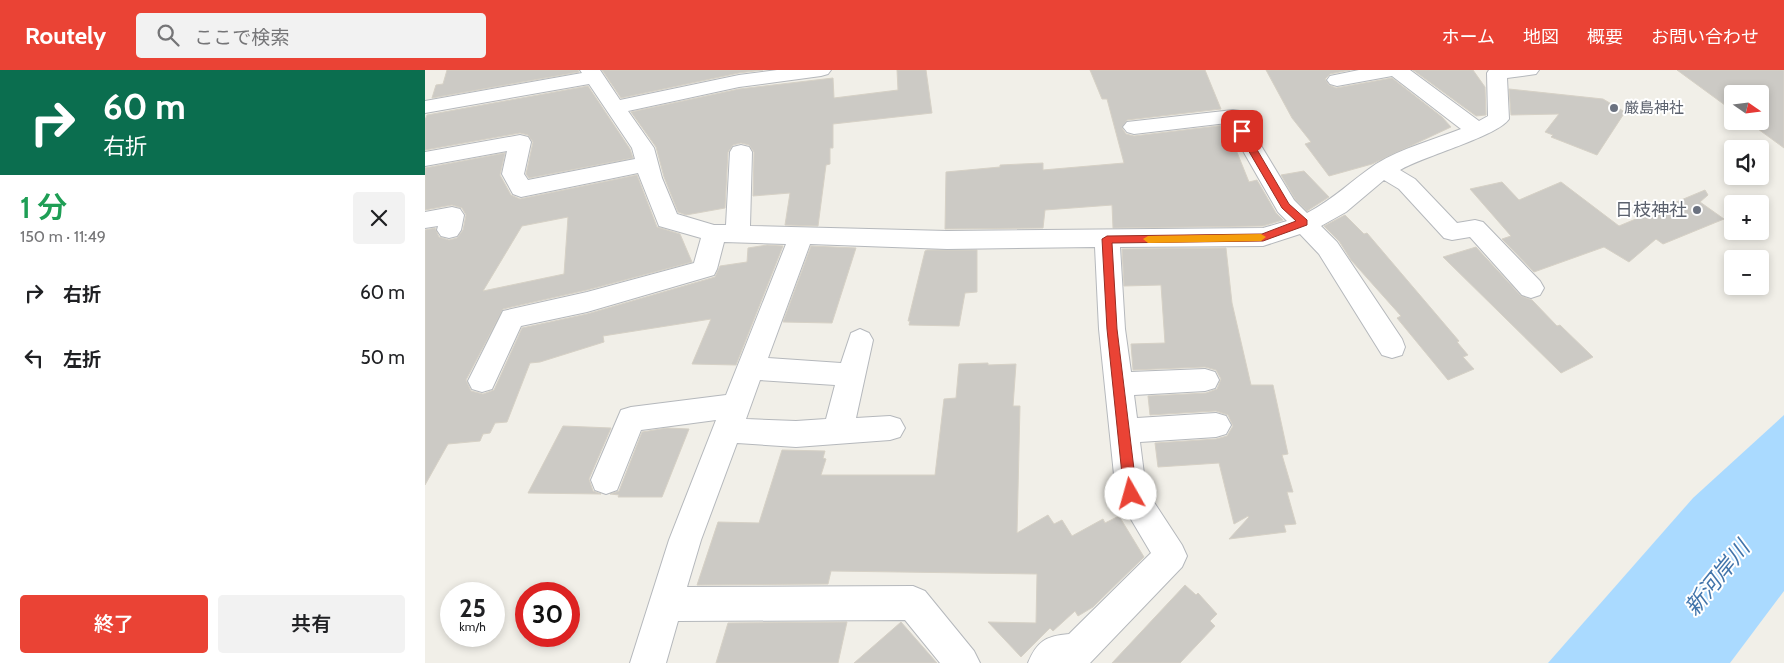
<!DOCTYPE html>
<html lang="ja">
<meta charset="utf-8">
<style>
body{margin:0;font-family:Cabin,"Noto Sans JP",sans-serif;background:#f2f2f2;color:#202124;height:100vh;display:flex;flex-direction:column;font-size:19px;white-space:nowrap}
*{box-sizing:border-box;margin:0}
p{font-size:16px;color:#757577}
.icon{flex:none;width:28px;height:28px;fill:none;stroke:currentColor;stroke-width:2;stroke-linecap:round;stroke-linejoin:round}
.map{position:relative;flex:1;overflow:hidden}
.side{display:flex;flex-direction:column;background:#fff;width:425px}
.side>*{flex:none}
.hud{background:#0b6e4f;color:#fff;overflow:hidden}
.needle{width:32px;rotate:104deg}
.tools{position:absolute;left:1299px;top:15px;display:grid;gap:10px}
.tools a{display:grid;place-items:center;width:45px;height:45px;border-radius:5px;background:#fff;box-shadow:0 2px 8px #0003;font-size:25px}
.speed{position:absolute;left:15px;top:512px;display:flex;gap:10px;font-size:25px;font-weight:700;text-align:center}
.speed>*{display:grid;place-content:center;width:65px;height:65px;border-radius:50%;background:#fff;box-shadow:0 2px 8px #0003;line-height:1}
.speed small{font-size:12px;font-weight:400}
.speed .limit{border:8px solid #d22;background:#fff;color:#111}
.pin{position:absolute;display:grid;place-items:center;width:42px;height:42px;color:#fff;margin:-21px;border-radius:10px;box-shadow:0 2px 8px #0006}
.me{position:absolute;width:55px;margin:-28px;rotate:353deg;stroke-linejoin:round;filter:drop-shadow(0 0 4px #0008)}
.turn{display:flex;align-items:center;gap:18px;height:105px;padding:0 20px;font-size:22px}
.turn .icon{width:65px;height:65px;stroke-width:2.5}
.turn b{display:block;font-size:35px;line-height:42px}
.round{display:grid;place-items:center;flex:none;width:52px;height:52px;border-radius:5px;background:#f2f2f2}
.overview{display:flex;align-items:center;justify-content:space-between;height:85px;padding:0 20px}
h1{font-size:30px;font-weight:600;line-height:38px;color:#1e9e55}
.action{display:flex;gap:10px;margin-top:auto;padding:10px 20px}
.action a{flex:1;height:58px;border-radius:5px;background:#ea4335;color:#fff;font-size:20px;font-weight:600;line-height:58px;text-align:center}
.action a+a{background:#f2f2f2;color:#202124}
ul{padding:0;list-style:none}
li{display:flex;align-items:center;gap:15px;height:65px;padding:0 20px}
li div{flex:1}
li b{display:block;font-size:19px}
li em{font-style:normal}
header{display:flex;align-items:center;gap:30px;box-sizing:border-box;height:70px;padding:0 25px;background:#ea4335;color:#fff}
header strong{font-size:24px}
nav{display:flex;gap:28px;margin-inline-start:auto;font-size:18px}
.search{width:350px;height:45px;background:#f2f2f2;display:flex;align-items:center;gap:12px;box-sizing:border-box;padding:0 18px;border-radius:5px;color:#757577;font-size:19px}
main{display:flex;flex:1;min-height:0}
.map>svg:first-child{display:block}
.water{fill:#aadaff}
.building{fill:#cccac5;stroke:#d6d1c6;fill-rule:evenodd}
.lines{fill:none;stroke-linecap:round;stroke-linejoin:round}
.minor-casing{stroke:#b5b8bc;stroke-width:2}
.minor{fill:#fff;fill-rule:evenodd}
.route{fill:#ea4335;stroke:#982c22}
.slow{fill:#f59e0b}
.worship-dot{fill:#6b7280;stroke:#fff;stroke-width:2}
.labels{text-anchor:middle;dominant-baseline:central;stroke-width:4;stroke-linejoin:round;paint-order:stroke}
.far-worship-label{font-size:15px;fill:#5b616d;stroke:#fff;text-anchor:start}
.worship-label{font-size:18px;fill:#5b616d;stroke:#fff;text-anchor:end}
.near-water-label{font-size:22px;font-style:italic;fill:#4174aa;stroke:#fff}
</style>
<header>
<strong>Routely</strong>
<div class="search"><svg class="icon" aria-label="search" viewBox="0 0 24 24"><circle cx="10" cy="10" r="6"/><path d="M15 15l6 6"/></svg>ここで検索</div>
<nav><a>ホーム</a><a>地図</a><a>概要</a><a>お問い合わせ</a></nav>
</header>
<main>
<section class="side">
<div class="hud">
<div class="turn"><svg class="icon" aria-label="right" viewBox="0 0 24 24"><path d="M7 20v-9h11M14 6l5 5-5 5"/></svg><div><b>60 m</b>右折</div></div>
</div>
<div class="overview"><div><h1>1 分</h1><p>150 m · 11:49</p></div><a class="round"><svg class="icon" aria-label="close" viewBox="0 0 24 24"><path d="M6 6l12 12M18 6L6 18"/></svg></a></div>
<ul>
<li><svg class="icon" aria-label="right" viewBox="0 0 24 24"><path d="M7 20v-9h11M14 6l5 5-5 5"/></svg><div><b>右折</b></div><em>60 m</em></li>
<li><svg class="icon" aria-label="left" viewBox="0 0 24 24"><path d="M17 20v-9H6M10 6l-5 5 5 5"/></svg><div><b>左折</b></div><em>50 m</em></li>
</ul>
<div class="action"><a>終了</a><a>共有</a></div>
</section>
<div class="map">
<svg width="1359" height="593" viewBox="0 0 1359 593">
<rect width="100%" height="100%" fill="#f1efe8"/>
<path class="water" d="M 1359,345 L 1359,521 L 1305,593 L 1123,593 L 1268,428 Z"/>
<path class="building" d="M 22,0 L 153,0 L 154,2 L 7,28 L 11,15 L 18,14 Z
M 177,0 L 338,0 L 314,3 L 196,28 Z
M 472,0 L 501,0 L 507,43 L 408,54 L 408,78 L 405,78 L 405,94 L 401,95 L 393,156 L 360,155 L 365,123 L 328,126 L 329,82 L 324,75 L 316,73 L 308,75 L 303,82 L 300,138 L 261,145 L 253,142 L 239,107 L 231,77 L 206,42 L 314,19 L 408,8 L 409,28 L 473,20 Z
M 665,0 L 780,0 L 796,39 L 702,50 L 697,58 L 701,64 L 709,66 L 801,55 L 824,112 L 832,110 L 851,143 L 858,150 L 838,156 L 688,158 L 687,135 L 620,140 L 618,158 L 520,159 L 521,102 L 575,97 L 575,95 L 618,93 L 618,100 L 699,93 L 682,29 L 677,29 Z
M 841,0 L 925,0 L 905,4 L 900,9 L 904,15 L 911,18 L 967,8 L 1017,47 L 1026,57 L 947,94 L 904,106 L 880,74 L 886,72 L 867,48 Z
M 988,0 L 1048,0 L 1060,17 L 1061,45 L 1051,46 Z
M 1252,0 L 1359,0 L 1359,78 L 1322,51 L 1335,51 L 1335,24 L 1308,24 L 1308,41 Z
M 163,16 L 205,79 L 208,88 L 104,108 L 101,104 L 108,72 L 103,65 L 95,63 L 0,80 L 0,50 L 2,45 Z
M 1084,19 L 1178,29 L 1200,42 L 1172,85 L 1126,67 L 1128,65 L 1120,62 L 1134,44 L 1086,45 Z
M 80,83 L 75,105 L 86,125 L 95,129 L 212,105 L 232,157 L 255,164 L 267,192 L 162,220 L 78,239 L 41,310 L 46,321 L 58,324 L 69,320 L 97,258 L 162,244 L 290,207 L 295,196 L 322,192 L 323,178 L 342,175 L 358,176 L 311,295 L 267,294 L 286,249 L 178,266 L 179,272 L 115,292 L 105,293 L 82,352 L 70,353 L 65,363 L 58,364 L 55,371 L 23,374 L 0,415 L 0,160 L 10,158 L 14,167 L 24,170 L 32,168 L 38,160 L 41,145 L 37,138 L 27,135 L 0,140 L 0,98 ZM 143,147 L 139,204 L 58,221 L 97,156 Z
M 879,101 L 904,127 L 882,141 L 870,129 L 856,105 Z
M 1077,112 L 1094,130 L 1136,112 L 1194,156 L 1280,120 L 1283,125 L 1275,132 L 1299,149 L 1238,174 L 1231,169 L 1204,192 L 1179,177 L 1109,202 L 1077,169 L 1086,166 L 1045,119 Z
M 920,145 L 939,164 L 942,163 L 1034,271 L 1032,272 L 1043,285 L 1038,287 L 1049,299 L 1023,310 L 972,248 L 976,246 L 926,190 L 914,171 L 899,156 Z
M 386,176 L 431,178 L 407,253 L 358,252 Z
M 1051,177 L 1096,226 L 1107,230 L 1132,256 L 1135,255 L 1168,287 L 1136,303 L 1018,187 Z
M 801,178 L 807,233 L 826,315 L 848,315 L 863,384 L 857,385 L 868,422 L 862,422 L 871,454 L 859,455 L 861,462 L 804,469 L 824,447 L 823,446 L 809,454 L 794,393 L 733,397 L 730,373 L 791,369 L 802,366 L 808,356 L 803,345 L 791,341 L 725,345 L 723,326 L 781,323 L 792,319 L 796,309 L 791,300 L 780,297 L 708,300 L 706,274 L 740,273 L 736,215 L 699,216 L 697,179 Z
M 502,180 L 552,180 L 552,222 L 540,223 L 534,256 L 484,255 L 485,251 L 483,251 L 500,181 Z
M 563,293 L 563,295 L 591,294 L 588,336 L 595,336 L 592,463 L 623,445 L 629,454 L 637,450 L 647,466 L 678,449 L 680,453 L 694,446 L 719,487 L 668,537 L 653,546 L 650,541 L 628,561 L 625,558 L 596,587 L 563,552 L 611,553 L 612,504 L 406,501 L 403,514 L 272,515 L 293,452 L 334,453 L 357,380 L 400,381 L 398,388 L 401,389 L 396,405 L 510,405 L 519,329 L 531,328 L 534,294 Z
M 138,356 L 186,358 L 164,409 L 168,421 L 176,424 L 103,423 Z
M 242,358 L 264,359 L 237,427 L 193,427 L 194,425 L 185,424 L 194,421 L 217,362 Z
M 760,515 L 771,525 L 773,523 L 792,544 L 785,551 L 790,556 L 755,593 L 687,593 Z
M 422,552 L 413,593 L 291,593 L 303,553 Z
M 476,552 L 512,593 L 429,593 Z"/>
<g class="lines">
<defs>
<path id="minor" d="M 155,0 L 175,0 L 195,30 L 314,5 L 352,0 L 406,0 L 403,4 L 396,6 L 314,17 L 203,41 L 229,78 L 237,108 L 252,144 L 289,155 L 301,155 L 305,82 L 308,77 L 316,75 L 324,77 L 327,82 L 325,156 L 522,161 L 838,158 L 862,151 L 853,142 L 802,53 L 709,64 L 702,62 L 698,57 L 702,52 L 808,40 L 815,41 L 869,130 L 882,143 C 908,130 927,110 951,94 C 977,78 1008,70 1036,59 L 967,6 L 912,16 L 905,14 L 902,10 L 905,6 L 934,0 L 985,0 L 1054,51 L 1063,46 L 1062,3 L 1064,0 L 1114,0 L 1111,4 L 1082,8 L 1084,49 C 1073,66 999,86 975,100 L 990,109 L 1032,153 L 1050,150 L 1058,152 L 1115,211 L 1119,218 L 1115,225 L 1106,228 L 1097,225 L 1045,167 L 1027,170 L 1019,168 L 974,119 L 959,110 L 921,142 L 896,156 L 912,172 L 977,269 L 980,277 L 977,285 L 967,288 L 957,285 L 894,184 L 875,164 L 838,176 L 695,177 L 700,259 L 706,302 L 780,299 L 790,302 L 794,310 L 790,318 L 780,321 L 709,325 L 712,348 L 791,343 L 801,346 L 806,355 L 801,364 L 791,367 L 715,372 L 721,420 L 757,475 L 762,486 L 757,497 L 665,593 L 603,593 C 612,571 621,566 644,564 L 726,483 L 691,424 L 674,259 L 670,177 L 522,179 L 385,174 L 343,288 L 416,293 L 426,263 L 435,259 L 444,263 L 448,270 L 431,348 L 465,346 L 475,349 L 480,358 L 475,367 L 465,370 L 371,377 L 312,373 L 276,470 L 262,517 L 488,516 L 500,521 L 549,581 L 555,593 L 515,593 L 480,550 L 253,551 L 241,593 L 205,593 L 244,470 L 291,350 L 216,360 L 192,420 L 181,424 L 170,420 L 166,410 L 196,340 L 206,337 L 301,325 L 361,174 L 299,172 L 292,199 L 289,205 L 162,242 L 96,256 L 67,319 L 57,322 L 47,319 L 43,311 L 78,241 L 162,222 L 269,193 L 276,168 L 234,156 L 213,103 L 96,127 L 88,124 L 77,104 L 82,81 L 0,96 L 0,82 L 95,65 L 103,67 L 106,72 L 99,104 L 103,110 L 210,89 L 207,78 L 164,14 L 0,43 L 0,31 L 157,3 ZM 335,310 L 410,315 L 401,349 L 371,351 L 321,349 Z
M 27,137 L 35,139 L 39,145 L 36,160 L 32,166 L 24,168 L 16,166 L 12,160 L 13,156 L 0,158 L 0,142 Z"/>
</defs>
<use href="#minor" class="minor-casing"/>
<use href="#minor" class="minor"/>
</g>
<path class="route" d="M 817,58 L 821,61 L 864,134 L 882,150 L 882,155 L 838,171 L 687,173 L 692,259 L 712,424 L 710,429 L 706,430 L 701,429 L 699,424 L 682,259 L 677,169 L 682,166 L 837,164 L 871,151 L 857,138 L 812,61 Z"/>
<path class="slow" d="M 836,164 L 841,167 L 836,171 L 723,173 L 718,169 L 723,166 Z"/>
<g class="worship-dot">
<circle cx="1189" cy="38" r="5"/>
<circle cx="1272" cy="140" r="5"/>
</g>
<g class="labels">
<g class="far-worship-label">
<text x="1199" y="38">厳島神社</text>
</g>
<g class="worship-label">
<text x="1262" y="140">日枝神社</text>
</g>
<g class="near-water-label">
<text transform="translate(1292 508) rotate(-51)">新河岸川</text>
</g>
</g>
</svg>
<div class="tools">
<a><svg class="needle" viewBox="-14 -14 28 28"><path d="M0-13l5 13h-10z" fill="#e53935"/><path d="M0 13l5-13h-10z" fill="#757577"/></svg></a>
<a><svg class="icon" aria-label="sound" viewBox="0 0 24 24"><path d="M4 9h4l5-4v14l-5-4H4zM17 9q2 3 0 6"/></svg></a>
<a>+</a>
<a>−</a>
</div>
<div class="speed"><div>25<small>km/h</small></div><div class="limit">30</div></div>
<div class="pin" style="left:817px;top:61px;background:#d93025"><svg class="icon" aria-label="arrive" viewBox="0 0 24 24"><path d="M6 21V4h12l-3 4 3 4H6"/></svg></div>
<svg class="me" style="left:706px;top:424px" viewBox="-20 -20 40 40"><circle r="19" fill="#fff"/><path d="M0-13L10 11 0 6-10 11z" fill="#ea4335"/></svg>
</div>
</main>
